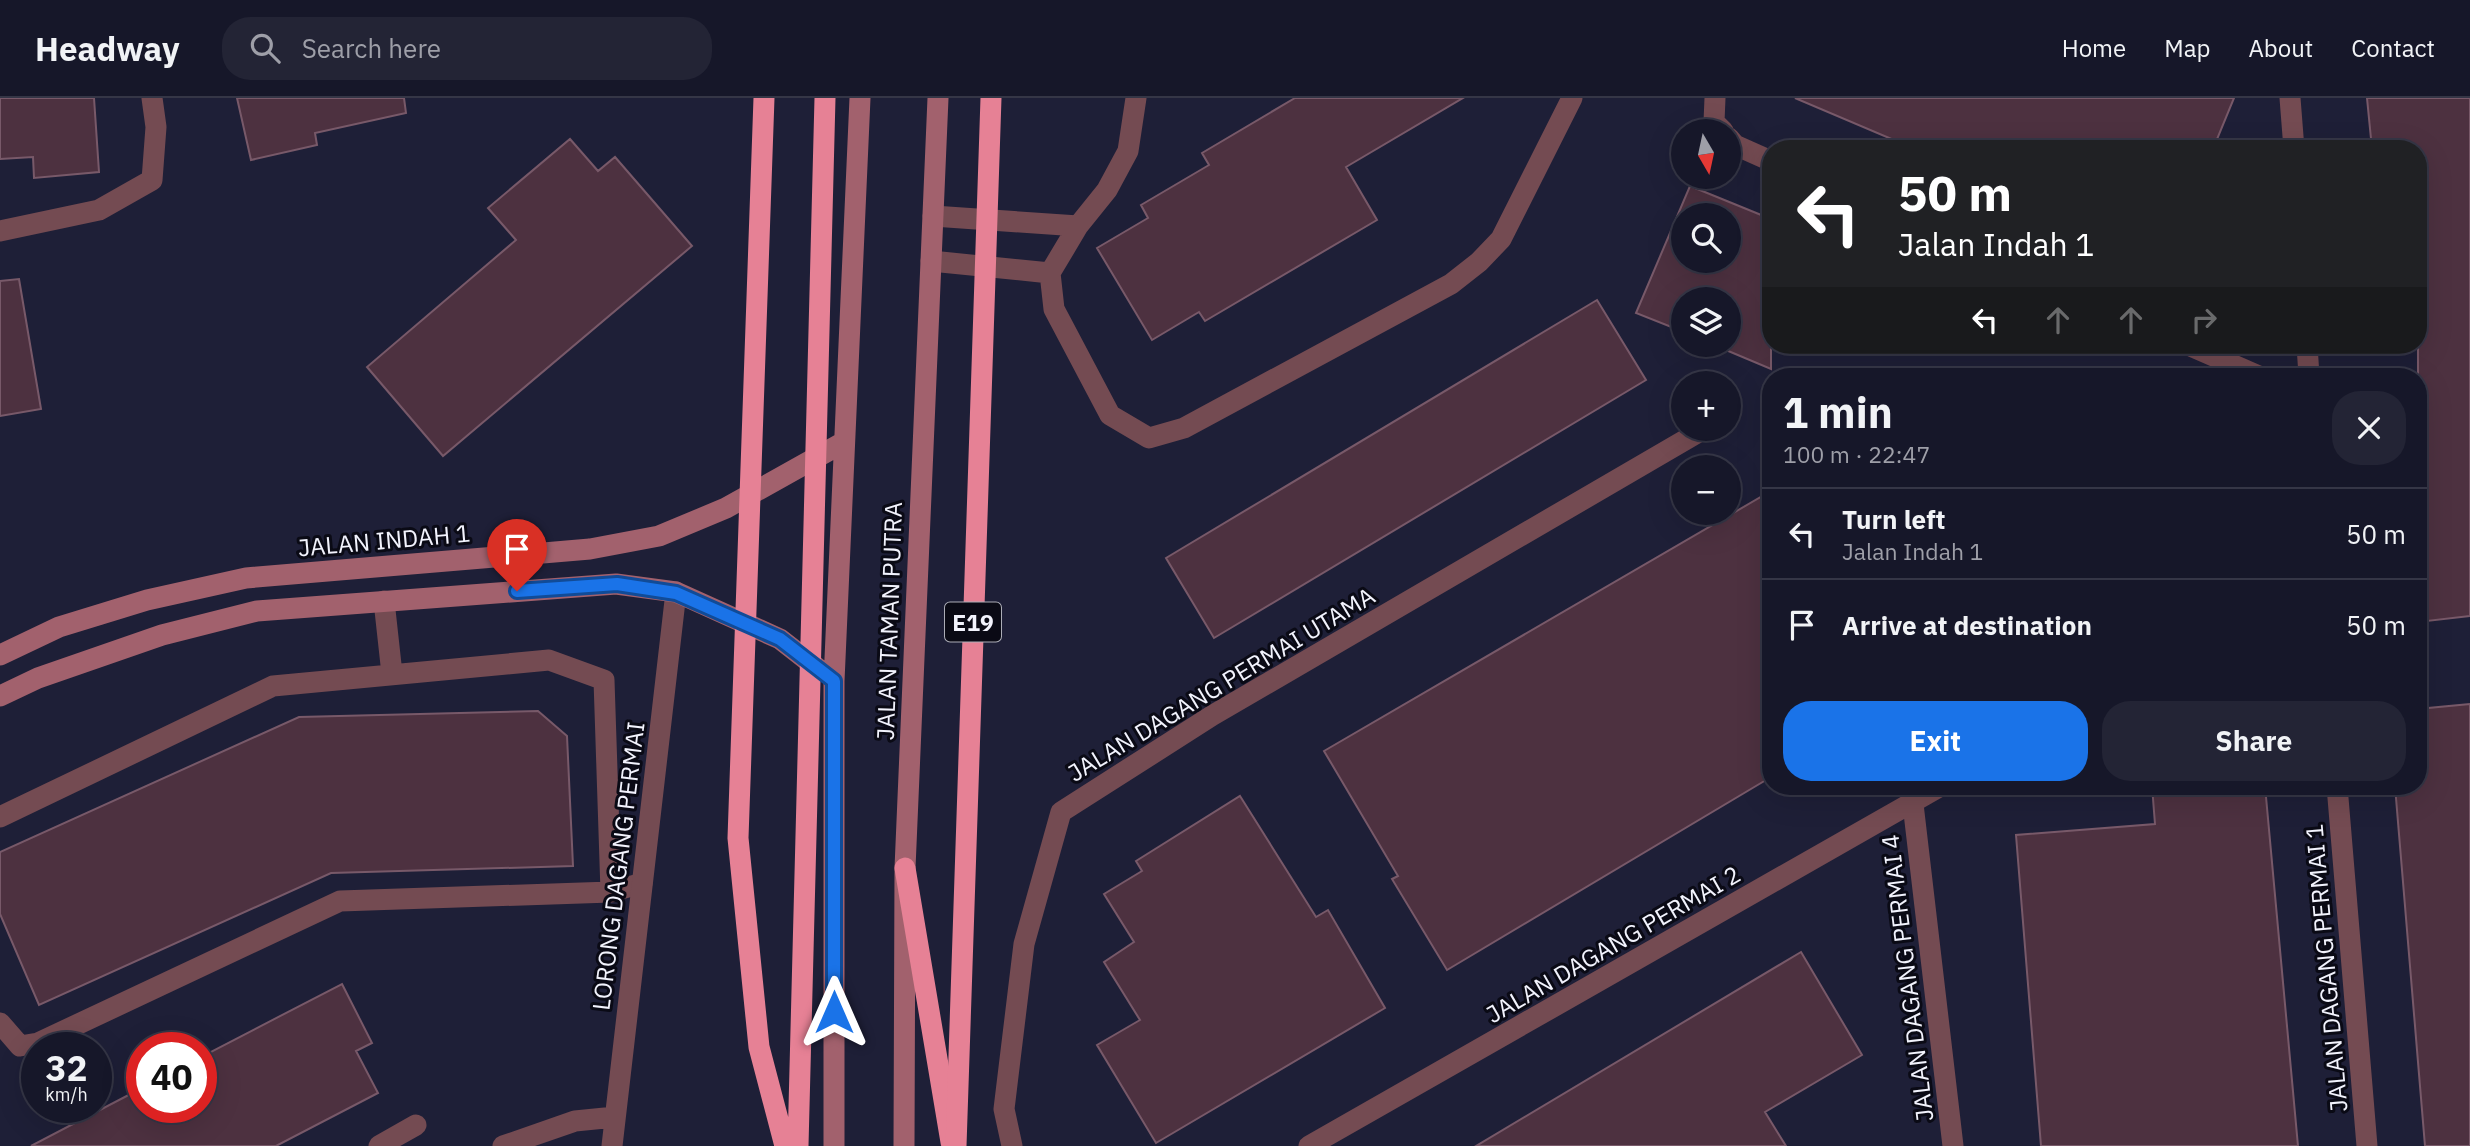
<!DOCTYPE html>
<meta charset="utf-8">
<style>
body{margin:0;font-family:"IBM Plex Sans",sans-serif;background:#232435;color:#f1f3f6;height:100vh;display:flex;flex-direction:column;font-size:26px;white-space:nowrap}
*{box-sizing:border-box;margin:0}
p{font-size:23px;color:#9e9fa8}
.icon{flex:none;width:38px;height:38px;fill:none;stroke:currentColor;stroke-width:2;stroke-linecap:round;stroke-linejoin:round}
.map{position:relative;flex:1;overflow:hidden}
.drawer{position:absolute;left:1762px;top:270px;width:665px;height:427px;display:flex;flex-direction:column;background:#161729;border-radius:28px;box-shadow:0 7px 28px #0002,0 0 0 2px #353646}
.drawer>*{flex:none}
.banner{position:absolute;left:1762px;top:42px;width:665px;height:214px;border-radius:28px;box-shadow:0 7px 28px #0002,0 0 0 2px #353646;background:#202124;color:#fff;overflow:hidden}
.needle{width:46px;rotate:171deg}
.tools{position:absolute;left:1671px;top:21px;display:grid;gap:14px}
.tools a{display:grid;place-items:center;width:70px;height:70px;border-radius:50%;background:#161729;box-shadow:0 7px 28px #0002,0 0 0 2px #353646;font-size:35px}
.speed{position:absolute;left:21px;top:934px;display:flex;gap:14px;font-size:35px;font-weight:700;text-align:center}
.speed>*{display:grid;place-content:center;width:91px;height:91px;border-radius:50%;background:#161729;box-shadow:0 7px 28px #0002,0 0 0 2px #353646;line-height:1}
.speed small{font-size:18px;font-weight:400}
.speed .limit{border:10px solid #d22;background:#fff;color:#111}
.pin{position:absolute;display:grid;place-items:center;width:60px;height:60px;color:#fff;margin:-72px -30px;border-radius:50% 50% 50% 0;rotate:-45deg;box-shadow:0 0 7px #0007}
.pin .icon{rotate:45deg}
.me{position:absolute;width:77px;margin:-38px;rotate:0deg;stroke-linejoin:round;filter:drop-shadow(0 0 5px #0008)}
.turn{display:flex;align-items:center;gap:24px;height:147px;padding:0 21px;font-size:32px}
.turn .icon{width:91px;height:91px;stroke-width:2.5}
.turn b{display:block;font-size:49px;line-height:60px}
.lanes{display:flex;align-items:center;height:66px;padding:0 21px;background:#0003;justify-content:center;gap:35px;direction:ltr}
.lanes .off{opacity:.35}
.round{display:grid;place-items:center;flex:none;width:74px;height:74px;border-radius:28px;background:#232435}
.summary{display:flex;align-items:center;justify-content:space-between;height:119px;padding:0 21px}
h1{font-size:42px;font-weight:700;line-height:52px}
.cta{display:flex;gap:14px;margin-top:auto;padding:14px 21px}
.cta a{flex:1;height:80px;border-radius:28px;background:#1a73e8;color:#fff;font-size:28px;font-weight:700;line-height:80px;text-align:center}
.cta a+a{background:#232435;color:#f1f3f6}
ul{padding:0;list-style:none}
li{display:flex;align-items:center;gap:21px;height:91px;padding:0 21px;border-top:2px solid #353646}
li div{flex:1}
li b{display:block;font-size:26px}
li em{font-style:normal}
header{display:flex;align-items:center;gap:42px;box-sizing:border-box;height:98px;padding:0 35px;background:#161729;border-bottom:2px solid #353646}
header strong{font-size:33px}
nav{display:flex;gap:38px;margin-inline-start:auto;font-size:24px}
.search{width:490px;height:63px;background:#232435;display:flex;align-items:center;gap:18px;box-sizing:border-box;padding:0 24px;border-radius:28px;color:#9e9fa8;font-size:26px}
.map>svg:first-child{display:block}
.building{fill:#4d3140;stroke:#785969;stroke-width:2;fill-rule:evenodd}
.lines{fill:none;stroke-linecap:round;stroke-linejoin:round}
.lane{stroke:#744b52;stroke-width:21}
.street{stroke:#744b52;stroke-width:21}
.secondary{stroke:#a2616d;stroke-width:21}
.highway{stroke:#e68195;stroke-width:21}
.highway-bridge{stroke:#e68195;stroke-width:21}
.route-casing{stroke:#114b97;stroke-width:18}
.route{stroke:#1a73e8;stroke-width:12}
.labels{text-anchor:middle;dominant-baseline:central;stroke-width:6;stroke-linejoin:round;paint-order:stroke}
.shield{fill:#0a0a15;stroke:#acadb7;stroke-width:2}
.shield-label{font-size:23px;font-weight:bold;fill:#f2f3fd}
.street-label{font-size:24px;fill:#f2f3fd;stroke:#0a0a15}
</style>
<header>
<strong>Headway</strong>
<div class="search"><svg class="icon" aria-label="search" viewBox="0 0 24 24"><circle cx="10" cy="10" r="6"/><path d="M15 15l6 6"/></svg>Search here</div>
<nav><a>Home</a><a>Map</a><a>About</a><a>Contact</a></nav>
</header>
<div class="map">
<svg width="2470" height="1048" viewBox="0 0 2470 1048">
<rect width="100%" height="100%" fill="#1e1f37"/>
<path class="building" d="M 0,0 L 94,0 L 99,74 L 34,80 L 33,59 L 0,61 Z
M 237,0 L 404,0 L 406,15 L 315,35 L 317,47 L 251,62 Z
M 1295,0 L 1463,0 L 1346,69 L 1377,122 L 1205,223 L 1199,214 L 1152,242 L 1097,150 L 1148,120 L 1141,107 L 1209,67 L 1202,55 Z
M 1795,0 L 2234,0 L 2213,51 L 1915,51 Z
M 2367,0 L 2470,0 L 2470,518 L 2427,523 L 2418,443 L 2418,51 L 2372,51 Z
M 570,41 L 598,73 L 615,59 L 692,148 L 443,358 L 367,269 L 516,142 L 488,110 Z
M 1690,88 L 1771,121 L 1771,271 L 1714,247 L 1729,247 L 1729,201 L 1684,201 L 1684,234 L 1636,215 ZM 1684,117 L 1729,117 L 1729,163 L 1684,163 Z
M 19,181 L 41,311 L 0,318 L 0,183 Z
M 1597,202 L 1646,282 L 1214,540 L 1166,460 Z
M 1771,393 L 1771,679 L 1447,872 L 1392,781 L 1398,778 L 1324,653 Z
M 2470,606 L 2470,1048 L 2425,1048 L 2395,688 L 2418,688 L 2418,611 Z
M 538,613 L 567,638 L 573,768 L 331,775 L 39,907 L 0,816 L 0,754 L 299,619 Z
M 2152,688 L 2265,688 L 2298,1048 L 2041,1048 L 2016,737 L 2155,726 Z
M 1240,698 L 1316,819 L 1328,812 L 1385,910 L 1156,1045 L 1097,947 L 1140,922 L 1104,864 L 1134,844 L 1104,796 L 1142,773 L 1136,763 Z
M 1801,854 L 1862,957 L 1765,1014 L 1786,1048 L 1476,1048 Z
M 342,886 L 372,945 L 356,953 L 378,995 L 276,1048 L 31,1048 L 142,990 L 142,1010 L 201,1010 L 201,959 Z"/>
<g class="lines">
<path class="lane" d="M 1136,0 L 1128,53 L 1107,92 L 1078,128 L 1050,175 L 1054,211 L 1110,317 L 1149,340 L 1184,330 L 1451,186 L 1479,164 L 1501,141 L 1572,0
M 933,118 L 1078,128
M 931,163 L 1050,175
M 384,503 L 392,576
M 0,719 L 273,588 L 549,562 L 604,582 L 611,794
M 0,925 L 20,948 L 38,945 L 340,803 L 611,794 L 642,785
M 379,1048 L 416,1027"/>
<path class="street" d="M 1715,0 L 1714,24 L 1723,33
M 2290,0 L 2294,51
M 1729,40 L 1735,47 L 1771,63
M 0,133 L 99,112 L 152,82 L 156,29 L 152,0
M 2188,247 L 2259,278
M 2307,247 L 2309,278
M 1729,316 L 1731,315
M 2337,688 L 2367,1048
M 1913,706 L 1953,1048
M 503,1048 L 575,1023 L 615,1019
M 612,1048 L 676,494
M 1012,1048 L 1004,1011 L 1024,846 L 1061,714 L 1213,617 L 1704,331
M 1309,1048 L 1941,688"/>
<path class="secondary" d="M 0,557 L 59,529 L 147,502 L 246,480 L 590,451 L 659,438 L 726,410 L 844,344
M 0,598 L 38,580 L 162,537 L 257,513 L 616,486 L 676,494 L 780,541 L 821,573
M 834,1048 L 834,583 L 860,0
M 904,1048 L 905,770 L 938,0"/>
<path class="highway" d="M 905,770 L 951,1044"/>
<path class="highway-bridge" d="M 764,0 L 738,740 L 759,949 L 785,1048
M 798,1048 L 825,0
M 956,1048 L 991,0"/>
</g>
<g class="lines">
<defs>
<path id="route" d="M 517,493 L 617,486 L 676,495 L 780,541 L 834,583 L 834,914"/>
</defs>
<use href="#route" class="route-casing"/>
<use href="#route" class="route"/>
</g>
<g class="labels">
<rect class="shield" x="945" y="504.5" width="56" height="39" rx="5"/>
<g class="shield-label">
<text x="973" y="524">E19</text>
</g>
<g class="street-label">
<text transform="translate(384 442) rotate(-5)">JALAN INDAH 1</text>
<text transform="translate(889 523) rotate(-88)">JALAN TAMAN PUTRA</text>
<text transform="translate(1221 586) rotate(-31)">JALAN DAGANG PERMAI UTAMA</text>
<text transform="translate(618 768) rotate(-83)">LORONG DAGANG PERMAI</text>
<text transform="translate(1613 846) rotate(-30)">JALAN DAGANG PERMAI 2</text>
<text transform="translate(2326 870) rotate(-95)">JALAN DAGANG PERMAI 1</text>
<text transform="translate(1907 880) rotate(-97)">JALAN DAGANG PERMAI 4</text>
</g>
</g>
</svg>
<div class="tools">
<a><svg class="needle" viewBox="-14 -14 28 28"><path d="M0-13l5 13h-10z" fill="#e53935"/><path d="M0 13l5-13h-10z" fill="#9e9fa8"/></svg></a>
<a><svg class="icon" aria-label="search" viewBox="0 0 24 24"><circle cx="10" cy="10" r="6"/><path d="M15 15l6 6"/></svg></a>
<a><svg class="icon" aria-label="layers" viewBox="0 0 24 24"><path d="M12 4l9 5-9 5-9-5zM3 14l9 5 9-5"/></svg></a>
<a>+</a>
<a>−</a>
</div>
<div class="speed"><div>32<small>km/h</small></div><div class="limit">40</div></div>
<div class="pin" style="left:517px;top:493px;background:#d93025"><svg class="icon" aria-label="arrive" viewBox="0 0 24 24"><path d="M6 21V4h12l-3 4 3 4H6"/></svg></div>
<svg class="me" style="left:834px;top:914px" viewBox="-20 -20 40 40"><path d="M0-17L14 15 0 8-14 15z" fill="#1a73e8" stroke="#fff" stroke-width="4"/></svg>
<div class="banner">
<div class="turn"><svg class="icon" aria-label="left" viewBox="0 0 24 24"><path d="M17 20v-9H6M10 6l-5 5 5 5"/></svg><div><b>50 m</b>Jalan Indah 1</div></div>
<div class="lanes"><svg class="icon" aria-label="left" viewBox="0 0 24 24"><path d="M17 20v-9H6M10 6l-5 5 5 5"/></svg><svg class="icon off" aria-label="ahead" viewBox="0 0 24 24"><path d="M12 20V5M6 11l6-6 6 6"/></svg><svg class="icon off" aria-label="ahead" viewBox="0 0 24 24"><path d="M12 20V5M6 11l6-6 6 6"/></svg><svg class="icon off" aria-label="right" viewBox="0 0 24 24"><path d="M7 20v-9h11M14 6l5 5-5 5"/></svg></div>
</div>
<section class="drawer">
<div class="summary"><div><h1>1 min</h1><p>100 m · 22:47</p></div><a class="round"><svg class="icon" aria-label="close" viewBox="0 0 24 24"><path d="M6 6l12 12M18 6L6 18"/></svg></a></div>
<ul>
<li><svg class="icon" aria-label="left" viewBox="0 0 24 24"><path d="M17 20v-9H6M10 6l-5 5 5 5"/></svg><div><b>Turn left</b><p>Jalan Indah 1</p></div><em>50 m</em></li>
<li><svg class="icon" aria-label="arrive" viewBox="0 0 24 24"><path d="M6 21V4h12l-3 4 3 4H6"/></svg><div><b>Arrive at destination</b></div><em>50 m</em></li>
</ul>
<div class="cta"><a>Exit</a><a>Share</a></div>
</section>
</div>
